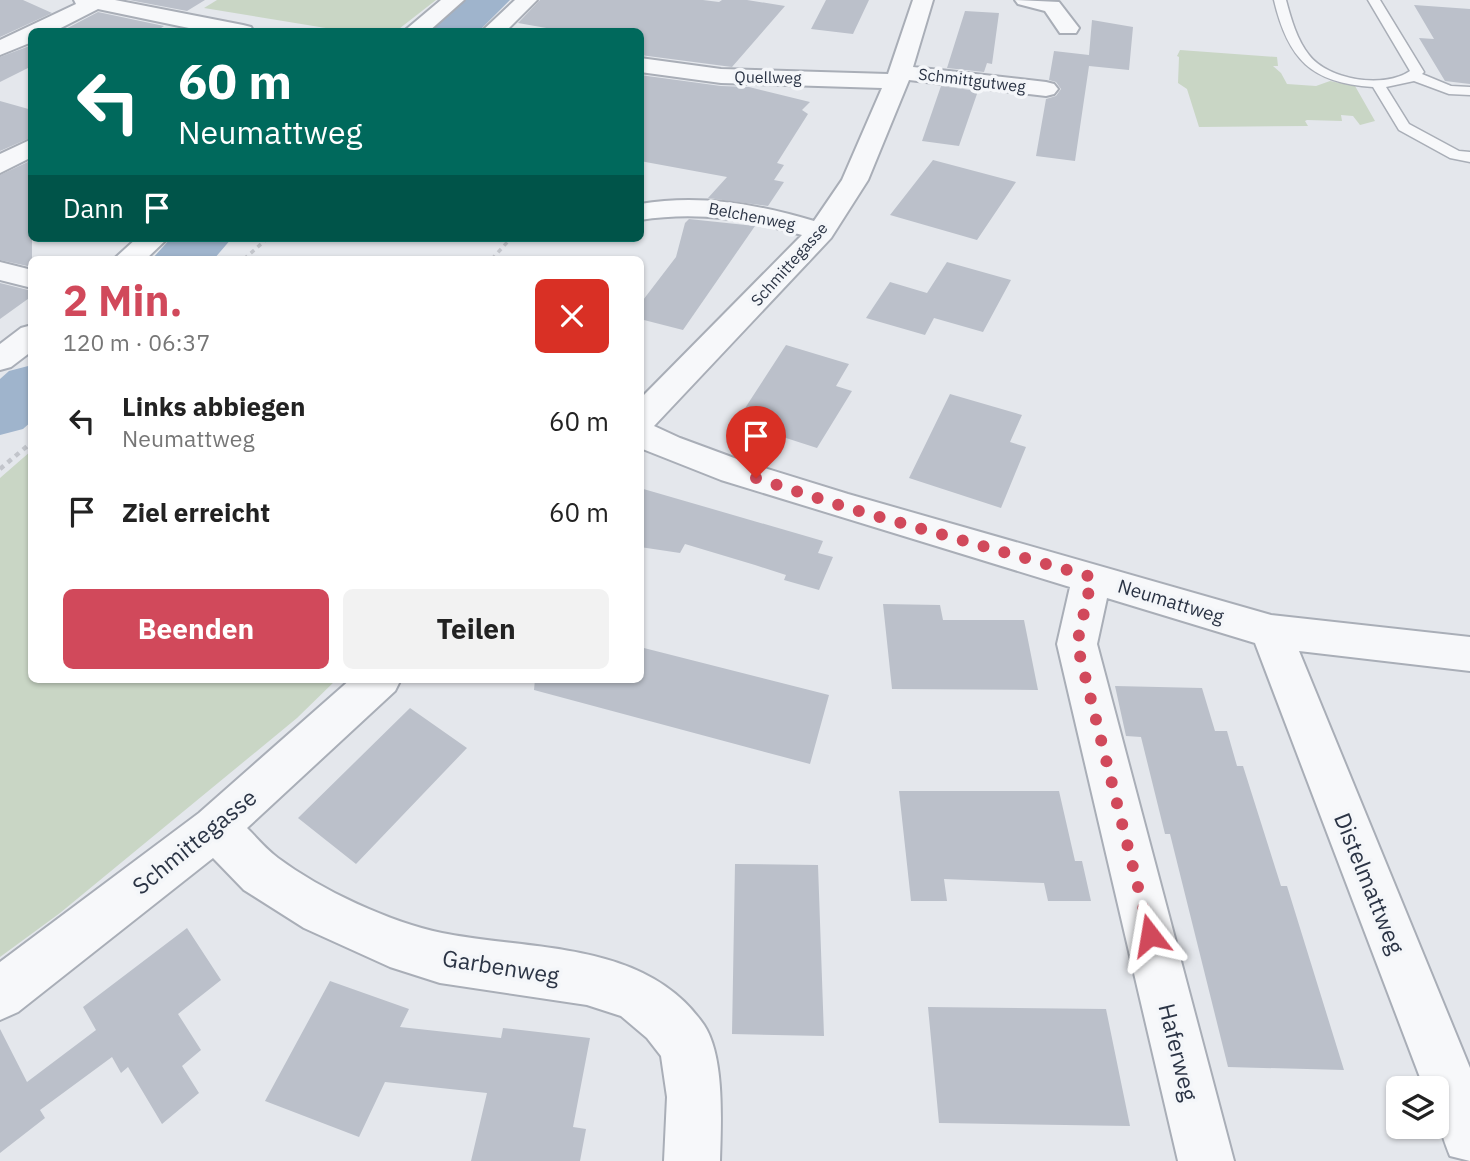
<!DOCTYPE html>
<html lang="de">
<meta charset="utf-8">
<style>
body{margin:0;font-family:"IBM Plex Sans",sans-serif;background:#f2f2f2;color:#222;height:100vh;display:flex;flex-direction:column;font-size:26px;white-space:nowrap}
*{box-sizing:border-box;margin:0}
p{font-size:23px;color:#767676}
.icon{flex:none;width:38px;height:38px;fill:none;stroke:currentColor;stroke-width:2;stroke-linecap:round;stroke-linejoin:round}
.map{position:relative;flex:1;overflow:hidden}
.drawer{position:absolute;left:28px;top:256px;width:616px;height:427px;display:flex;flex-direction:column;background:#fff;border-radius:10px;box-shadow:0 2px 5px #0004}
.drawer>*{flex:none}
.guide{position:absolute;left:28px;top:28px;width:616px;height:214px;border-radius:10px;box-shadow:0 2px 5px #0004;background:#00695c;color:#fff;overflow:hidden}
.buttons{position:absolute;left:1386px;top:1076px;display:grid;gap:14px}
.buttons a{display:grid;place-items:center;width:63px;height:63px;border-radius:10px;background:#fff;box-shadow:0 2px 5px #0004;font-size:35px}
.pin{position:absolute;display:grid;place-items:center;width:60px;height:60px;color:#fff;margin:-72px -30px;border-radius:50% 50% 50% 0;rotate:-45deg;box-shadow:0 0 7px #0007}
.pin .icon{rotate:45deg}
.me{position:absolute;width:77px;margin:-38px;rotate:346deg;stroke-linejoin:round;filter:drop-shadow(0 0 5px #0008)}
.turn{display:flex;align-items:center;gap:24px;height:147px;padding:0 35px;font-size:32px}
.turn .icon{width:91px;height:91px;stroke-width:2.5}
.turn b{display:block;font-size:49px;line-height:60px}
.then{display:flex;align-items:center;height:66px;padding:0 35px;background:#0003;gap:14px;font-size:26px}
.round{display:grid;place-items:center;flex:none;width:74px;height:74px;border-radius:10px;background:#f2f2f2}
.overview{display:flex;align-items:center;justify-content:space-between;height:119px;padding:0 35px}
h1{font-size:42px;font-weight:800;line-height:52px;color:#d1495b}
.button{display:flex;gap:14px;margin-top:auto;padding:14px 35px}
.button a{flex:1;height:80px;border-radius:10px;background:#d1495b;color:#fff;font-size:28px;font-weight:800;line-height:80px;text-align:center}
.button a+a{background:#f2f2f2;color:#222}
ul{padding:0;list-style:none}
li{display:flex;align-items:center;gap:21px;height:91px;padding:0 35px}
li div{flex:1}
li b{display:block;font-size:26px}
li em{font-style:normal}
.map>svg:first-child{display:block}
.green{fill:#c9d6c5}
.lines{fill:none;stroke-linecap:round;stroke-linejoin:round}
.river{fill:#9fb4cc;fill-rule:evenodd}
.building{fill:#bbc0ca}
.lane-casing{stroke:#a9aeb7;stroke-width:3}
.street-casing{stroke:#a9aeb7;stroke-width:4}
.path-far1{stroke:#c2c5cb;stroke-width:3.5;stroke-dasharray:4.5 4.5;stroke-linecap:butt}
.path{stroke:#c2c5cb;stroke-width:4.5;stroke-dasharray:5 5;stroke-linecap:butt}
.lane{fill:#f7f8fa;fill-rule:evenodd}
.street{fill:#f7f8fa;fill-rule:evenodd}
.route{stroke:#d1495b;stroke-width:12;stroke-dasharray:0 21.6}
.labels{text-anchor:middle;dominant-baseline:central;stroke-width:7;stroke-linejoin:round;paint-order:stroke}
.far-street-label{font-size:16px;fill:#2b3445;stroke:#f4f6f9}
.street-label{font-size:19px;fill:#2b3445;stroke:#f4f6f9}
.near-street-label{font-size:23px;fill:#2b3445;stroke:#f4f6f9}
</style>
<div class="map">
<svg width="1470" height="1161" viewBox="0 0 1470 1161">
<rect width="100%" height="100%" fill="#e4e7ec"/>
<path class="green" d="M 217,0 L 436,0 L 395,32 L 344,31 L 204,8 Z
M 1180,50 L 1277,57 L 1278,66 L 1273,66 L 1281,73 L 1287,84 L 1316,86 L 1330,81 L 1355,86 L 1375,121 L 1360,125 L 1353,116 L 1341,115 L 1342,121 L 1307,120 L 1305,121 L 1308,126 L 1199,127 L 1187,89 L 1178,83 L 1179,57 L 1177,56 Z
M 31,451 L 32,679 L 337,679 L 297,718 L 60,913 L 0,957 L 0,478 Z"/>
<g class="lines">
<path class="river" d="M 465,0 L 510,0 L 478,32 L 431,32 L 437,23 Z
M 171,238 L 232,238 L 214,259 L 152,259 Z
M 32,365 L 32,421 L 23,429 L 0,435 L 0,379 L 9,371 Z"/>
</g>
<path class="building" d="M 0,0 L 23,0 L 52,13 L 0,37 Z
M 129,0 L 205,0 L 187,11 Z
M 540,0 L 703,0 L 719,2 L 722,0 L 747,0 L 785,6 L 732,67 L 640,55 L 640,32 L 569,32 L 518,23 Z
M 826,0 L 869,0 L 853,34 L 811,29 Z
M 1414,5 L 1470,9 L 1470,84 L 1445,81 L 1419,38 L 1434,39 Z
M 965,11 L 999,13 L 992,64 L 987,63 L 984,72 L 947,68 Z
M 98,12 L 164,26 L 155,32 L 60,32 Z
M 1092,20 L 1133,27 L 1129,70 L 1089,66 L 1075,161 L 1036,156 L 1046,99 L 1056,96 L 1061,89 L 1056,82 L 1049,80 L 1054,51 L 1089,55 Z
M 32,45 L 32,66 L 0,82 L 0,57 Z
M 640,75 L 721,86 L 749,87 L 810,102 L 802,110 L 808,114 L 777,163 L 784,165 L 774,180 L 784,182 L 768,206 L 708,198 L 727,177 L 640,161 Z
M 941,86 L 978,91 L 959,146 L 922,141 Z
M 0,101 L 32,110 L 32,137 L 0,151 Z
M 32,160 L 32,267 L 0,260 L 0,175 Z
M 933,160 L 1016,182 L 977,240 L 890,215 Z
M 689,219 L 755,226 L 683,330 L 640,319 L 640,304 L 676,257 L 685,223 Z
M 947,262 L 1011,280 L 983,332 L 934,318 L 925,335 L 866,318 L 890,282 L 927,293 Z
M 0,283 L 32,291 L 32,296 L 0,319 Z
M 786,345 L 849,364 L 836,386 L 852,391 L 817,448 L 736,422 Z
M 950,394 L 1022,415 L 1010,442 L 1026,447 L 1001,508 L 909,478 Z
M 640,488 L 823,541 L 818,553 L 833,557 L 819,590 L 784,580 L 786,575 L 755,565 L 685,544 L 680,553 L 640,547 Z
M 883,604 L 940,605 L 943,620 L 1024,620 L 1038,690 L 892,689 Z
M 640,647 L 829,695 L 810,764 L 534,690 L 535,679 L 640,679 Z
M 1115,686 L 1202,688 L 1215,731 L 1227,731 L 1237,766 L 1243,766 L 1281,886 L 1287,886 L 1344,1070 L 1228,1067 L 1170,834 L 1165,834 L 1141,737 L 1126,736 Z
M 410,708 L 467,748 L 356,864 L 298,818 Z
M 899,791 L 1059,791 L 1075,861 L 1082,861 L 1091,901 L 1048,901 L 1044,883 L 944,879 L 947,901 L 911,901 Z
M 735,864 L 818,865 L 824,1036 L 732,1034 Z
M 187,928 L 221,980 L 178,1014 L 201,1050 L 182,1066 L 199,1093 L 162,1124 L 128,1067 L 121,1073 L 112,1057 L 40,1110 L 45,1118 L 0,1153 L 0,1029 L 27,1082 L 96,1030 L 83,1007 Z
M 330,981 L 409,1009 L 400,1027 L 501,1038 L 503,1028 L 590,1038 L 573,1127 L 586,1129 L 580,1161 L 471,1161 L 487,1093 L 385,1082 L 359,1137 L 265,1101 Z
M 928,1007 L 1106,1009 L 1130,1126 L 939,1123 Z"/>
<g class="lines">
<defs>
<path id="lane" d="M 1274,0 L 1286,0 C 1291,19 1297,40 1309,55 C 1328,80 1384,89 1410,71 L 1368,0 L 1380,0 L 1424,72 L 1422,74 L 1451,86 L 1470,87 L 1470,95 L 1449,94 L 1414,81 L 1386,87 L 1409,124 L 1459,151 L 1470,152 L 1470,162 L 1450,158 L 1399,130 L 1373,87 C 1311,83 1288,59 1274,0 Z"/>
<path id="street" d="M 74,0 L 115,0 L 243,25 L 251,27 L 254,32 L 208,32 L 98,9 L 53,32 L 32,32 L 32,42 L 0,55 L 0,40 L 76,4 Z
M 441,0 L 464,0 L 428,32 L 403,32 Z
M 515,0 L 537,0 L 505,32 L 481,32 Z
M 913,0 L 933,0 L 913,67 L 1046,82 L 1054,84 L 1058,89 L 1054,94 L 1046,96 L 909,80 L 868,180 L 831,238 L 654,426 L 680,438 L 745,462 L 848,494 L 1271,615 L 1470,637 L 1470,671 L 1299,651 L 1470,1068 L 1470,1161 L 1450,1156 C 1439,1128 1437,1118 1437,1088 L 1424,1088 L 1255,643 L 1107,598 L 1097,644 L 1234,1161 L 1178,1161 L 1057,644 L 1070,587 L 721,480 L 640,448 L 640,399 L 802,235 C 748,219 697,211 640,220 L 640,204 C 700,194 757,204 814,221 L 842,180 L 882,88 L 721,83 L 640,72 L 640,58 L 721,69 L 888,74 Z
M 1015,0 L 1059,2 L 1079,28 L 1076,33 L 1060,33 L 1045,11 L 1018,4 Z
M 32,139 L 32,157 L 0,173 L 0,154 Z
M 137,238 L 168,238 L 146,259 L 114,259 Z
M 0,262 L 32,270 L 32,288 L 0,280 Z
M 32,325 L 32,351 L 11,367 L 0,370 L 0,344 L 21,328 Z
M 351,679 L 401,679 L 395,691 L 247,828 C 257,838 267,850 278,858 C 321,890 389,922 442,933 C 531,951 646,940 704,1025 C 725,1057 721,1124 720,1161 L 664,1161 L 667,1097 L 661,1056 L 647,1038 L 621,1016 L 587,1005 L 440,983 L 390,967 L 304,928 L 244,890 L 213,858 L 18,1012 L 0,1020 L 0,962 L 199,813 Z"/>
</defs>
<use href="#lane" class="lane-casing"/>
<use href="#street" class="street-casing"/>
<path class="path-far1" d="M 244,259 L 268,238
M 492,259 L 511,238"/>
<path class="path" d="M 0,469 L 32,442"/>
<use href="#lane" class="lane"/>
<use href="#street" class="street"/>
</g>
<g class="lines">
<path class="route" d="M 756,478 L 848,508 L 1092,577 L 1077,644 L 1150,935"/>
</g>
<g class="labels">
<g class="far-street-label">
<text transform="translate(768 77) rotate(1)">Quellweg</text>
<text transform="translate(972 80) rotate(7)">Schmittgutweg</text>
<text transform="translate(752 216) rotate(11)">Belchenweg</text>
<text transform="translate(789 264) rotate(-48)">Schmittegasse</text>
</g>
<g class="street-label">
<text transform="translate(1171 601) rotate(17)">Neumattweg</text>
</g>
<g class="near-street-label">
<text transform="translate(194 841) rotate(-39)">Schmittegasse</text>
<text transform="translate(1370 883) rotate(68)">Distelmattweg</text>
<text transform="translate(501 966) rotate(9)">Garbenweg</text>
<text transform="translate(1179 1052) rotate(76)">Haferweg</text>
</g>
</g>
</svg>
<div class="buttons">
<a><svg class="icon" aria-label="layers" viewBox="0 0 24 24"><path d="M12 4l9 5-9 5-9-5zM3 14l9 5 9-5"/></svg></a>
</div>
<div class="pin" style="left:756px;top:478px;background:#d93025"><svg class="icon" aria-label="arrive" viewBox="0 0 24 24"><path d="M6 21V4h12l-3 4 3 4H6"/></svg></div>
<svg class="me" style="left:1150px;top:935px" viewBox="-20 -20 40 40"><path d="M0-17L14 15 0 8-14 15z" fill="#d1495b" stroke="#fff" stroke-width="4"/></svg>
<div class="guide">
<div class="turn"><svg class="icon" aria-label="left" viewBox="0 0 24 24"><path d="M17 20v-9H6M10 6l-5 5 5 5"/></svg><div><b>60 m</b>Neumattweg</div></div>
<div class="then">Dann<svg class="icon" aria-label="arrive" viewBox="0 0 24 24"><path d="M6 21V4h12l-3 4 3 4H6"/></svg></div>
</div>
<section class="drawer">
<div class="overview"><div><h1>2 Min.</h1><p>120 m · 06:37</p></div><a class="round" style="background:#d93025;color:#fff"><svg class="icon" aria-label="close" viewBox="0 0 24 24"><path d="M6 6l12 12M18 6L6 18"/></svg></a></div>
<ul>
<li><svg class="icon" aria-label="left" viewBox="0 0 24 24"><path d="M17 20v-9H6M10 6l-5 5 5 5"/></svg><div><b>Links abbiegen</b><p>Neumattweg</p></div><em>60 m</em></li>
<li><svg class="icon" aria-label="arrive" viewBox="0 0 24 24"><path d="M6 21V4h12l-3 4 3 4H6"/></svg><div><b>Ziel erreicht</b></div><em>60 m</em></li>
</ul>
<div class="button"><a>Beenden</a><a>Teilen</a></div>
</section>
</div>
